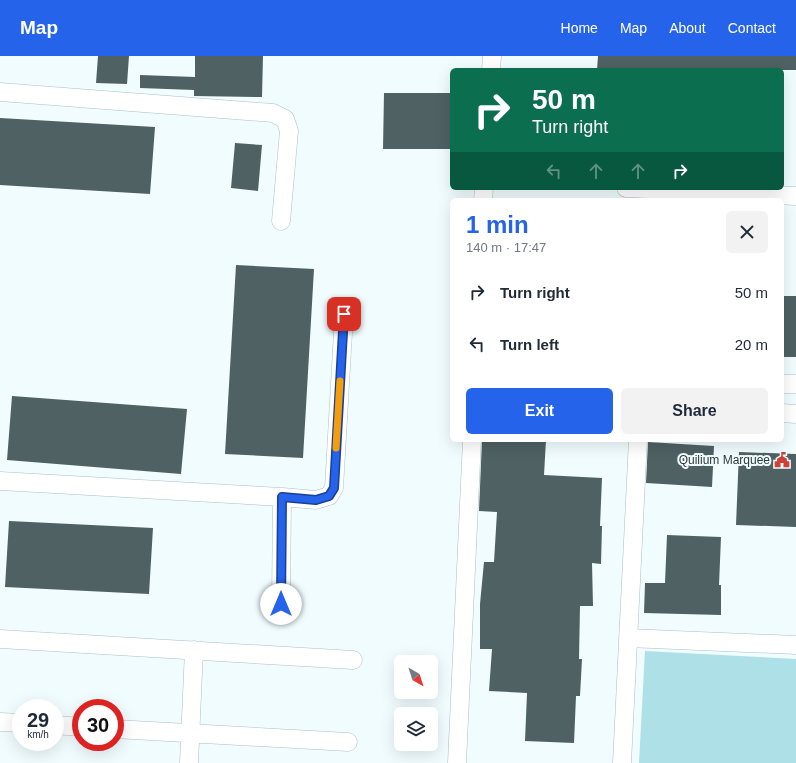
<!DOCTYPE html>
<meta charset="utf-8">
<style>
body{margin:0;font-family:Helvetica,sans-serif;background:#f2f2f3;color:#1f2937;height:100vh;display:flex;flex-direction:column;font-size:15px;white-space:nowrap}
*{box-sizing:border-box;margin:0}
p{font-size:13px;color:#747a83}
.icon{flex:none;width:22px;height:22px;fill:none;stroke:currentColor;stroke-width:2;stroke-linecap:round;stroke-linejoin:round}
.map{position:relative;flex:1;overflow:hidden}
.panel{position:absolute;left:450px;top:142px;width:334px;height:244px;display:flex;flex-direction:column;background:#fff;border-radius:6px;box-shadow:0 4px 16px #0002}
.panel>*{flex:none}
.guide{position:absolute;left:450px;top:12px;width:334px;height:122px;border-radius:6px;box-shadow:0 4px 16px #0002;background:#0b6e4f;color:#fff;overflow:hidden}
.needle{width:26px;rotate:141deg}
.fabs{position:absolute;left:394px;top:599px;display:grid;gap:8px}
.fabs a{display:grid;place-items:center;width:44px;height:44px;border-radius:6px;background:#fff;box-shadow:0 4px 16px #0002;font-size:20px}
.speed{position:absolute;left:12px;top:643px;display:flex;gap:8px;font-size:20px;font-weight:700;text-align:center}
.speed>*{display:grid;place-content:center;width:52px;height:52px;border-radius:50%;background:#fff;box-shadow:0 4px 16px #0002;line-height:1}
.speed small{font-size:10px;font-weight:400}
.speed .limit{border:6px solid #d22;background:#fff;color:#111}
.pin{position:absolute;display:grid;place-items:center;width:34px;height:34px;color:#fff;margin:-17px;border-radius:8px;box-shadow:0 2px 6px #0006}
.me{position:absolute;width:44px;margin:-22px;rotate:0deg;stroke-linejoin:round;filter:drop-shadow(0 0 3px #0008)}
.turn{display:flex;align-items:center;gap:14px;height:84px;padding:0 16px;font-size:18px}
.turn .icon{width:52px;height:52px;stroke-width:2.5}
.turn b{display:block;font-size:28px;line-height:34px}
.lanes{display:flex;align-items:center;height:38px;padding:0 16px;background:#0003;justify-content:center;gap:20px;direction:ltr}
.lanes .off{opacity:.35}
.round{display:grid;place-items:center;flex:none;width:42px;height:42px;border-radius:6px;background:#f2f2f3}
.overview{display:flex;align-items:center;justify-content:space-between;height:68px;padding:0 16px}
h1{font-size:24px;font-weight:700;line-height:30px;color:#2563eb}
.cta{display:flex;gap:8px;margin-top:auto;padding:8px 16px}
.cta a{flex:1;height:46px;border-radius:6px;background:#2563eb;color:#fff;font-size:16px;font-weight:700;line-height:46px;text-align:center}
.cta a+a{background:#f2f2f3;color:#1f2937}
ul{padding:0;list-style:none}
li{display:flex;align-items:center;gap:12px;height:52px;padding:0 16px}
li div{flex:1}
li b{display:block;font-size:15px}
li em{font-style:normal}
header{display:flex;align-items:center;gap:24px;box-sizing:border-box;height:56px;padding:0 20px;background:#2563eb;color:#fff}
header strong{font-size:19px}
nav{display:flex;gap:22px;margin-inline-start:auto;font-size:14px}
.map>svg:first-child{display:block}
.green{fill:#aee0e8}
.building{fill:#4f6163}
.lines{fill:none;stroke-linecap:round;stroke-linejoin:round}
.minor-casing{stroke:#acc0c3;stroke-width:19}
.minor{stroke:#fff;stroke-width:18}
.route-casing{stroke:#184099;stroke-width:10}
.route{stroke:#2563eb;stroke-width:7}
.slow{stroke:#f59e0b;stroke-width:7}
.labels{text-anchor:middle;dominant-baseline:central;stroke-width:4;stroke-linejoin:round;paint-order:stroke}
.poi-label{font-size:12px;fill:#323a3c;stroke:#f0fcfe;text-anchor:end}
</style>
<header>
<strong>Map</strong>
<nav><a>Home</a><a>Map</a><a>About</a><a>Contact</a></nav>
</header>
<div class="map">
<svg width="796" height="707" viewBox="0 0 796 707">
<rect width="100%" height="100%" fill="#f0fcfe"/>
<path class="green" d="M 645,595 L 796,603 L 796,707 L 639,707 Z"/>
<path class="building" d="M 98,0 L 129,0 L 127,28 L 96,27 Z
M 195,0 L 263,0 L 262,41 L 194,40 L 194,34 L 140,32 L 140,19 L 195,21 Z
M 598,0 L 796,0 L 796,14 L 597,14 Z
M 384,37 L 452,37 L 452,93 L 383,93 Z
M 0,62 L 155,71 L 150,138 L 0,129 Z
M 235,87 L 262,89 L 258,135 L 231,132 Z
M 236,209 L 314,213 L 303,402 L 225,398 Z
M 782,240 L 796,240 L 796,301 L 782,301 Z
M 12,340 L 187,353 L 181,418 L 7,404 Z
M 482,384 L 546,384 L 544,419 L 602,422 L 600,470 L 602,470 L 601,508 L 592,507 L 593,550 L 580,550 L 579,603 L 582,603 L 580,640 L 576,640 L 574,687 L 525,685 L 527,637 L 489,635 L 492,593 L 480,593 L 480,548 L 484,506 L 494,506 L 497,456 L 479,455 Z
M 648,386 L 714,390 L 712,431 L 646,427 Z
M 739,396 L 796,398 L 796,471 L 736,469 Z
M 9,465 L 153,472 L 149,538 L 5,531 Z
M 667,479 L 721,481 L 719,529 L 721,529 L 721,559 L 644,557 L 645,527 L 665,527 Z"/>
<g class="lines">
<defs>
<path id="minor" d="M 491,14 L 492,0
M 0,36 L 273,57 L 285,63 L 289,75 L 281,165
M 626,132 L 796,140
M 483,144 L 484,132
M 782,328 L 796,328
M 782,357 L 796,358
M 0,425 L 282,441 L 316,444 L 329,440 L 334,432 L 344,259
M 281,548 L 282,441
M 628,582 L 796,589
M 0,583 L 353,604
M 0,666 L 21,667
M 55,669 L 81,671
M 115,673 L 348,686
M 189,707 L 194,594
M 457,707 L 472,384
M 622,707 L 638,384"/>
</defs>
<use href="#minor" class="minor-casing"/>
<use href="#minor" class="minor"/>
</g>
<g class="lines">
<defs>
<path id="route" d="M 281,548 L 282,441 L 316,444 L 329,440 L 334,432 L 344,258"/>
</defs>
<use href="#route" class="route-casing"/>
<use href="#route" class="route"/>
<path class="slow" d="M 336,392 L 340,325"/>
</g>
<defs>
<symbol id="civic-bare" viewBox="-9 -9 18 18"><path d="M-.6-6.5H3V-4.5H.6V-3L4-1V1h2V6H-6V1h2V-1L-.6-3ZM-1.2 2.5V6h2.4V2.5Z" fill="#ce4138" stroke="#f0fcfe" stroke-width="2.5" paint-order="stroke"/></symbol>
</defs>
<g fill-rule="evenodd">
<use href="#civic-bare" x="771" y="393" width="22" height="22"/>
</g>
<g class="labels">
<g class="poi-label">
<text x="770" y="404">Quilium Marquee</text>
</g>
</g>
</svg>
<div class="fabs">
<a><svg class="needle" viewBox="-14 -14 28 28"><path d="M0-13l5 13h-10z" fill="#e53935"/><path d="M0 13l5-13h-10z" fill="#747a83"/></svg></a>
<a><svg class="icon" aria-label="layers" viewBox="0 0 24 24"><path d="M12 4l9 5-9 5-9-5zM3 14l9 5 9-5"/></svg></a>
</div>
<div class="speed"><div>29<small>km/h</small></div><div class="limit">30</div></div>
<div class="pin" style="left:344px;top:258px;background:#d93025"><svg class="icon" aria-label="arrive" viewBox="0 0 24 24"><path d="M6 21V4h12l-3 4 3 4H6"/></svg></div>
<svg class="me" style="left:281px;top:548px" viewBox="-20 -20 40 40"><circle r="19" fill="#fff"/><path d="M0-13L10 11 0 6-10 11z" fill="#2563eb"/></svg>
<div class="guide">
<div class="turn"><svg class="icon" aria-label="right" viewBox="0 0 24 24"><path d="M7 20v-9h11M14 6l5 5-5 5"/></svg><div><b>50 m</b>Turn right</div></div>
<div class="lanes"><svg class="icon off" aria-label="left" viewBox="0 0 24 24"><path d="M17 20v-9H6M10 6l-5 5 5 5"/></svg><svg class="icon off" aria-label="ahead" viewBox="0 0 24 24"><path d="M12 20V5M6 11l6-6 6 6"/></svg><svg class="icon off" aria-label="ahead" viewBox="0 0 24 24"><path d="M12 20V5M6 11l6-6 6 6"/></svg><svg class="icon" aria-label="right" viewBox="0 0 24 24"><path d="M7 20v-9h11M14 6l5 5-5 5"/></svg></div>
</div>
<section class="panel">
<div class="overview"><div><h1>1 min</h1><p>140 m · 17:47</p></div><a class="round"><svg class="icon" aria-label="close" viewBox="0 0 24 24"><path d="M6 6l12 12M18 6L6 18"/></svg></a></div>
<ul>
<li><svg class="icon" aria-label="right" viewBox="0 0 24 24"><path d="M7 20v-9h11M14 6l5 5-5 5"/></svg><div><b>Turn right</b></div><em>50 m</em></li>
<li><svg class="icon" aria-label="left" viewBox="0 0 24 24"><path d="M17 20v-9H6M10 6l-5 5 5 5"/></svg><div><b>Turn left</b></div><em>20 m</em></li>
</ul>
<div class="cta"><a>Exit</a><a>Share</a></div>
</section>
</div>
